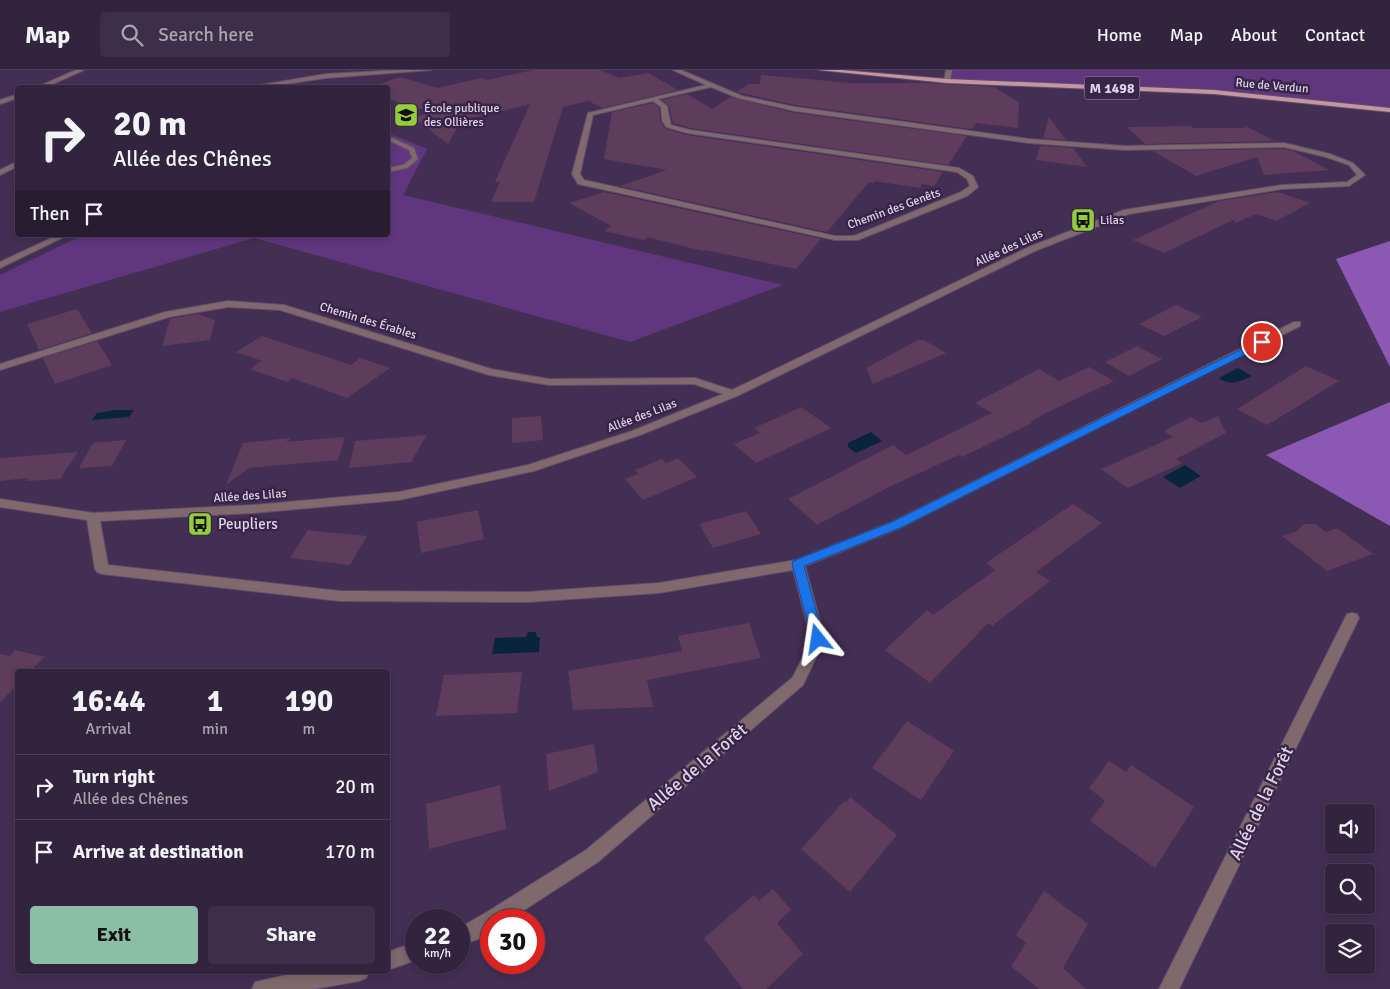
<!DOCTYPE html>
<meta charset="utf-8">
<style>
body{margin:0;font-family:Signika,sans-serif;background:#3d2f49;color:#f1f3f6;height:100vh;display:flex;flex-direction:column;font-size:19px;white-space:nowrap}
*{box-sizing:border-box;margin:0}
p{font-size:16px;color:#a8a4b0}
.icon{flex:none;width:28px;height:28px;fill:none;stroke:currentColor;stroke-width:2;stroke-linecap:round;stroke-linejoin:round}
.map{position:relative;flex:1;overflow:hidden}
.drawer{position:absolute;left:15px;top:599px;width:375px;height:305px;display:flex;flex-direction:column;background:#32233e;border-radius:5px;box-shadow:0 2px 8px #0003,0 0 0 1px #4d4058}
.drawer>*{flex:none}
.top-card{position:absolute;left:15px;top:15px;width:375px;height:152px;border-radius:5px;box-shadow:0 2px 8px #0003,0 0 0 1px #4d4058;background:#32233e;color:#f1f3f6;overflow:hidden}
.tools{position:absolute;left:1325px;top:734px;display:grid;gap:10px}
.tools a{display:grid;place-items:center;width:50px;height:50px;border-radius:5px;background:#32233e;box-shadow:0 2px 8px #0003,0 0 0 1px #4d4058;font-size:25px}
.speed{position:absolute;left:405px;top:839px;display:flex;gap:10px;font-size:25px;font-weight:700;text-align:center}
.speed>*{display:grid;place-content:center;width:65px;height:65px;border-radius:50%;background:#32233e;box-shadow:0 2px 8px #0003,0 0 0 1px #4d4058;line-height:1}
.speed small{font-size:12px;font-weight:400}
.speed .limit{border:8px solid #d22;background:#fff;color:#111}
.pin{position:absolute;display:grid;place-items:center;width:42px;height:42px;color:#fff;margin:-21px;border:2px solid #fff;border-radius:50%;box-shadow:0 1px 5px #0007}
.me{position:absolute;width:55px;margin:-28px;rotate:345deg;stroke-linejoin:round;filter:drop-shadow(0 0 4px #0008)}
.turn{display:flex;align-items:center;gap:18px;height:105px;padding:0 15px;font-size:22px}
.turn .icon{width:65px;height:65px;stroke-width:2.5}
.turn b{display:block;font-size:35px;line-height:42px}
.then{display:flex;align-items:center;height:48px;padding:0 15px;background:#0003;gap:10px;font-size:19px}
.eta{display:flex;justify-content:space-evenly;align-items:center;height:85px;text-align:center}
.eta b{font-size:30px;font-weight:800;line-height:35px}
.cta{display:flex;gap:10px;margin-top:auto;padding:10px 15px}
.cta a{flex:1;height:58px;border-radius:5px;background:#8abfa5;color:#111;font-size:20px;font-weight:800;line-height:58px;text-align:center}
.cta a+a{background:#3d2f49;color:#f1f3f6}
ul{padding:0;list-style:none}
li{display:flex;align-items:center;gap:15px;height:65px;padding:0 15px;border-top:1px solid #4d4058}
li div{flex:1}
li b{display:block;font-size:19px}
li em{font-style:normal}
header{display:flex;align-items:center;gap:30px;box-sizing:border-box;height:70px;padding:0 25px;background:#32233e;border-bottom:1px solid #4d4058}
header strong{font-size:24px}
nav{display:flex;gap:28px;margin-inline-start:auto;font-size:18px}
.search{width:350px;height:45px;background:#3d2f49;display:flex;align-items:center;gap:12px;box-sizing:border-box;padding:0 18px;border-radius:5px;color:#a8a4b0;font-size:19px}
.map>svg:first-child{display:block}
.green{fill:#60377f}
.forest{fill:#8b58b3}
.water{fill:#09253e}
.building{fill:#5e3d5c}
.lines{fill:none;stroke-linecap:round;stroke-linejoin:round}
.minor-casing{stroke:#5f4d6e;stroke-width:2}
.major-casing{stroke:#5f4d6e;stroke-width:2}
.minor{fill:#80696c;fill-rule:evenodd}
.major{fill:#c4969d;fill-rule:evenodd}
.route{fill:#1a73e8;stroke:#114b97}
.labels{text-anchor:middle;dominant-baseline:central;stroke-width:5;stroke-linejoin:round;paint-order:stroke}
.far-street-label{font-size:12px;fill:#dfd4ea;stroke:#382548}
.far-poi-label{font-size:12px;fill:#dfd4ea;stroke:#382548;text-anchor:start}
.shield{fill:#382548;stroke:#ada0b9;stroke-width:1}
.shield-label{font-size:14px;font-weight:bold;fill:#dfd4ea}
.poi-label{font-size:15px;fill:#dfd4ea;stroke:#382548;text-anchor:start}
.near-street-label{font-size:18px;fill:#dfd4ea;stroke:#382548}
</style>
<header>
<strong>Map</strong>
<div class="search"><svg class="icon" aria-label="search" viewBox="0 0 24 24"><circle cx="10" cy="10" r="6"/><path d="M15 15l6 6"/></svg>Search here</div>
<nav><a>Home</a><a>Map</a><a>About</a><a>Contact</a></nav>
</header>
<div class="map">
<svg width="1390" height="919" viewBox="0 0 1390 919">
<rect width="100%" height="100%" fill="#432f53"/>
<path class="green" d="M 945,0 L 1390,0 L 1390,40 L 1214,22 L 947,11 Z
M 388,63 L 427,79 L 403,125 L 783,215 L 630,272 L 254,168 L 0,242 L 0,205 L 83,165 L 388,165 Z"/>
<path class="forest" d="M 1390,171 L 1390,297 L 1336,189 Z
M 1390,332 L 1390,456 L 1266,385 Z"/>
<path class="water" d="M 1238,298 L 1252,306 C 1241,311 1230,317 1219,308 Z
M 115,340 L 134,340 L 129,347 L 92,350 L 97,343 Z
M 871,362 L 882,371 L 856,383 L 848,377 L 848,373 Z
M 1185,395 L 1201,406 L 1180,418 L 1163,407 Z
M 528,562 L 536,562 L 537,567 L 540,567 L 539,582 L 492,584 L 495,568 L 526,567 Z"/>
<path class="building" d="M 533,0 L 600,0 L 619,8 L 648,3 L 678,20 L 603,38 L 588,31 L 563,37 L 534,132 L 491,132 L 500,112 L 495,112 L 530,34 L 461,51 L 448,74 L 414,48 L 430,42 L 388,29 L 388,18 L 368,18 L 400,7 L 437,18 L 482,8 L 487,10 Z
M 761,5 L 851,13 L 926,13 L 994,17 L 1019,32 L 1018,58 L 976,53 L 972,59 L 795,35 L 737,22 L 748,14 L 760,14 Z
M 687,24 L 712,39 L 730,27 L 795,43 L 967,66 L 948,95 L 690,58 L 673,53 L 669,36 L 662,30 Z
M 653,33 L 659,38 L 660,50 L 664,58 L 686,65 L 943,102 L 934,116 L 922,114 L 920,118 L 874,111 L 874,113 L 869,112 L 827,162 L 620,116 L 667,100 L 604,89 L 612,42 Z
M 1049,47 L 1066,70 L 1043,68 Z
M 1190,56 L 1193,58 L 1246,58 L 1245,56 L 1275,71 L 1145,74 L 1127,57 Z
M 1040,76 L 1073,78 L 1087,97 L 1036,90 Z
M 1284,79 L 1293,81 L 1329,100 L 1264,105 L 1257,87 L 1196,106 L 1153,81 Z
M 604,122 L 821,169 L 796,199 L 705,180 L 703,181 L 647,167 L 644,170 L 604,161 L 611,156 L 569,133 Z
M 1278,122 L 1310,133 L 1276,151 L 1256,144 L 1236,153 L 1233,150 L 1164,183 L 1133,170 L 1219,131 Z
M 1176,235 L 1202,247 L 1164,266 L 1139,254 Z
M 77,239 L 92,263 L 39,280 L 27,254 Z
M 197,244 L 215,250 L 210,270 L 162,276 L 170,249 Z
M 262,266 L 351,295 L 360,288 L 390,298 L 347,328 L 292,308 L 287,312 L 250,299 L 262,291 L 236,282 Z
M 918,270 L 924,270 L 946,283 L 873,314 L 866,298 Z
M 97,271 L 112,295 L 55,314 L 43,288 Z
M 1137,276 L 1162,289 L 1129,306 L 1105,292 Z
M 1306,296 L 1339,311 L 1267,355 L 1237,339 Z
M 1089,297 L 1114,311 L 1048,342 L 1030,352 L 1032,353 L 962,387 L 959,385 L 891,416 L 817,455 L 788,429 L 893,375 L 906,385 L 992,343 L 975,333 L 1039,299 L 1059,311 Z
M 801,337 L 831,358 L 756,393 L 734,374 L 760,363 L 754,358 Z
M 541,346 L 543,370 L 512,373 L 512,348 Z
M 1218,346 L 1226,363 L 1176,389 L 1182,393 L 1128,418 L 1101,399 L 1173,367 L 1164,361 L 1191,347 L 1202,353 Z
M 427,365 L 411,392 L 349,398 L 355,371 Z
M 345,367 L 338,390 L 249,398 L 226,415 L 243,373 L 291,368 L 286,372 Z
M 126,370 L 112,396 L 79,398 L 93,373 Z
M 78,382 L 60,409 L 26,411 L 28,408 L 0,411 L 0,388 Z
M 678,388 L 697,407 L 643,430 L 625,409 L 638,404 L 635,400 L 662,389 L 666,393 Z
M 1073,434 L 1102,453 L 1036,502 L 1050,511 L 992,556 L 988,553 L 930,613 L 885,580 L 927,540 L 933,545 L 995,500 L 986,493 Z
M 478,440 L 484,469 L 421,483 L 417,452 Z
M 746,441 L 761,464 L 713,478 L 699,454 Z
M 1303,454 L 1316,454 L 1326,462 L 1337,458 L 1373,484 L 1327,501 L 1282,466 L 1298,461 Z
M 308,460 L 325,462 L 367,466 L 350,495 L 290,488 Z
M 749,553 L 761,588 L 647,610 L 653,637 L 573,640 L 568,601 L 682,581 L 678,566 Z
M 15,580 L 45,587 L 30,601 L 18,601 L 18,614 L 0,632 L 0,584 L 10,586 Z
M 522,602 L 517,643 L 436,646 L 444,605 Z
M 907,651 L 954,681 L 921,730 L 872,698 Z
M 594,674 L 598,702 L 549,721 L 546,684 Z
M 1109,691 L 1126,702 L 1131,695 L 1194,737 L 1155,798 L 1090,751 L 1105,731 L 1089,718 Z
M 500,715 L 506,759 L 429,779 L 426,734 Z
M 850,727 L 897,765 L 850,822 L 801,779 L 844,731 L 846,732 Z
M 773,819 L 791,840 L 777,853 L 803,884 L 766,919 L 743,919 L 704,868 L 754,825 L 759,831 Z
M 1044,821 L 1088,854 L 1063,898 L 1086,919 L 1039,919 L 1011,896 L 1026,873 L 1016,865 Z"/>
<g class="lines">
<defs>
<path id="minor" d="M 76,0 L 84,0 L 44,18 L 35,18 Z
M 400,0 L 431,0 L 326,8 L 260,18 L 242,18 L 326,4 Z
M 673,0 L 681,0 L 742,26 L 795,37 L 1029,69 L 1125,76 L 1284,73 L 1330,84 L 1353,93 L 1365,105 L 1349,116 L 1282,119 L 1129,144 L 1035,181 L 737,326 L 640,365 L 534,401 L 399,430 L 253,443 L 100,451 L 108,495 L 340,521 L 528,522 L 659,513 L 796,490 L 892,452 L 1294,252 L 1300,252 L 1300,256 L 900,458 L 805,496 L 825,569 L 803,615 L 598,792 L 509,850 L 491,850 L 491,861 L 481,868 L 459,876 L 459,858 L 487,842 L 586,780 L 793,607 L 811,569 L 793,500 L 659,523 L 528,532 L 340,531 L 102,504 L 97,502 L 95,499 L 87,450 L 0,437 L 0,429 L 93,443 L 253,435 L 399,422 L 528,395 L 632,361 L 723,324 L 694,314 L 549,315 L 489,305 L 280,240 L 228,237 L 169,247 L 0,300 L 0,294 L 165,242 L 228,231 L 284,235 L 491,299 L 549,309 L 695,308 L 732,320 L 1029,177 L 1124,140 L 1282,115 L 1347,112 L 1357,105 L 1349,95 L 1326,87 L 1284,77 L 1125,80 L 1029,73 L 795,41 L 738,28 L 711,17 L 658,29 L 667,36 L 671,55 L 690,60 L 959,98 L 973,106 L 978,117 L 967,126 L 858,170 L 835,170 L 578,114 L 572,104 L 588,43 L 706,15 ZM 653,31 L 661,37 L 662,50 L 666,57 L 687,63 L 957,102 L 967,109 L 970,116 L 961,122 L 854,166 L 835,166 L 584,110 L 580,104 L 593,45 Z
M 946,0 L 952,0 L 950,11 L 947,13 L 944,11 Z
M 18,24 L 18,28 L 0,34 L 0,30 Z
M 388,66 L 414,78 L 418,89 L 407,98 L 388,102 L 388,98 L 403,95 L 412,88 L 409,80 L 388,70 Z
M 18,91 L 18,96 L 0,105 L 0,100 Z
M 58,165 L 68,165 L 0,198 L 0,192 Z
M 1352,543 L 1357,544 L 1359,548 L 1179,919 L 1159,919 L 1345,548 L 1347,544 Z
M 416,872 L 416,890 L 388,900 L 388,882 Z
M 305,901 L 369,901 L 366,908 L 359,911 L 314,919 L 252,919 L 255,912 Z"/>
<path id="major" d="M 819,0 L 841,0 L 947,9 L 1214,20 L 1390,38 L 1390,42 L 1214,24 L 947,13 Z"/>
</defs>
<use href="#minor" class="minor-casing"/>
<use href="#major" class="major-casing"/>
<use href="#minor" class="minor"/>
<use href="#major" class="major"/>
</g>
<path class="route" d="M 1262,269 L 1266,270 L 1266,274 L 900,458 L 804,496 L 824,569 L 822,573 L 818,574 L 813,573 L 792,494 L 793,491 L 892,452 Z"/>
<defs>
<symbol id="school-square" viewBox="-11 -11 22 22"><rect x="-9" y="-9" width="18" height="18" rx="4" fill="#94cc3c" stroke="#382548"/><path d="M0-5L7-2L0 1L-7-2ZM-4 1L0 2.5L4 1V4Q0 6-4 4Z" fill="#111"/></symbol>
<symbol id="bus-square" viewBox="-11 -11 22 22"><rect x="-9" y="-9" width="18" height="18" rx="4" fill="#94cc3c" stroke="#382548"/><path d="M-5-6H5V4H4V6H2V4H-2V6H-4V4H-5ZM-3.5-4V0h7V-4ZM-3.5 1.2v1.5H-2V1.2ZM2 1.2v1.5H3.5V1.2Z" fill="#111"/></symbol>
</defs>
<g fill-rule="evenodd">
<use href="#school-square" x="392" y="31" width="28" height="28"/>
<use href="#bus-square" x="1069" y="136" width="28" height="28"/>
<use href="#bus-square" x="186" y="440" width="28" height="28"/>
</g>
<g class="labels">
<g class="far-street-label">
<text transform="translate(1272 16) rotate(5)">Rue de Verdun</text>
<text transform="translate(894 139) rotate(-20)">Chemin des Genêts</text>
<text transform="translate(1009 178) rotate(-25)">Allée des Lilas</text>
<text transform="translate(368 251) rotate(17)">Chemin des Érables</text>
<text transform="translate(642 346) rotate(-21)">Allée des Lilas</text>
<text transform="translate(250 426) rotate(-4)">Allée des Lilas</text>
</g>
<g class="far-poi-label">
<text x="424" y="38">École publique<tspan x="424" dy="14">des Ollières</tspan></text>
<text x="1100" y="150">Lilas</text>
</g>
<rect class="shield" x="1084.5" y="6.5" width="55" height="23" rx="4"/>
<g class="shield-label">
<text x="1112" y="18">M 1498</text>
</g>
<g class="poi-label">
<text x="218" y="454">Peupliers</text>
</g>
<g class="near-street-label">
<text transform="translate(697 697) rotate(-40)">Allée de la Forêt</text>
<text transform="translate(1261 733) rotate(-64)">Allée de la Forêt</text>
</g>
</g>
</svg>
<div class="tools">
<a><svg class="icon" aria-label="sound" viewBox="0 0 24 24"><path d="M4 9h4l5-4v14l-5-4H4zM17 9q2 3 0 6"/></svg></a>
<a><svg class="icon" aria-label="search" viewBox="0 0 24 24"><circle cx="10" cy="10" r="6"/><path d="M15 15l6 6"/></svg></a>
<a><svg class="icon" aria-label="layers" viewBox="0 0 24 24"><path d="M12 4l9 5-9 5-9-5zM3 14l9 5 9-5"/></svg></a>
</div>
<div class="speed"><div>22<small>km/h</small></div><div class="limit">30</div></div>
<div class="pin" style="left:1262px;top:272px;background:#d93025"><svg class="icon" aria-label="arrive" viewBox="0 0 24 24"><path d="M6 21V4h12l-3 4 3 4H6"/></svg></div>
<svg class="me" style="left:818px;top:569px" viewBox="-20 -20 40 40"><path d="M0-17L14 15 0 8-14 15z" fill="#1a73e8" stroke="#fff" stroke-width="4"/></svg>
<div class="top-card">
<div class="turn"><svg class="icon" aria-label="right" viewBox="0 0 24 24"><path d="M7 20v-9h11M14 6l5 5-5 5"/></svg><div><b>20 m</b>Allée des Chênes</div></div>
<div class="then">Then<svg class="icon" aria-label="arrive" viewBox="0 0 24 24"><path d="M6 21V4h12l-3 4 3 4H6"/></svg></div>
</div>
<section class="drawer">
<div class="eta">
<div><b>16:44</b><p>Arrival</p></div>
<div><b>1</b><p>min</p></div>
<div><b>190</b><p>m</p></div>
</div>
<ul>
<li><svg class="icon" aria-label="right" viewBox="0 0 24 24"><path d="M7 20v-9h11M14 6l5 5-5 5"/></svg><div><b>Turn right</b><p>Allée des Chênes</p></div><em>20 m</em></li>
<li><svg class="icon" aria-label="arrive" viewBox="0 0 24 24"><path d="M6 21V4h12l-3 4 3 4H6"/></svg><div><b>Arrive at destination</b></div><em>170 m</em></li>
</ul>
<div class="cta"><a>Exit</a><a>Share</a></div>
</section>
</div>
